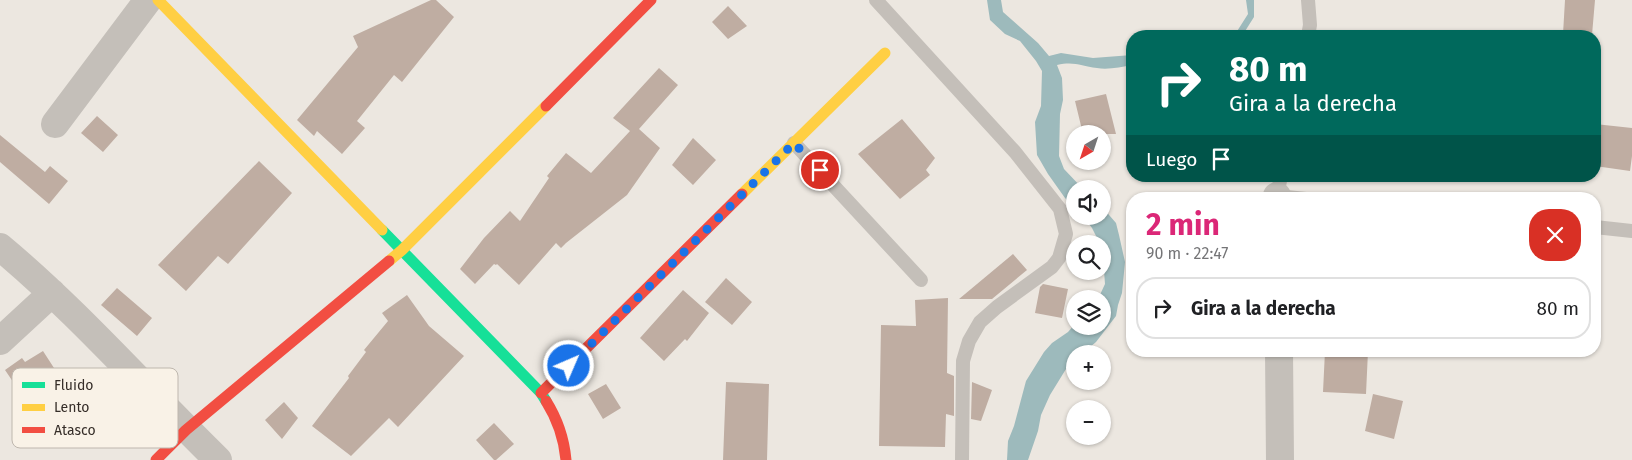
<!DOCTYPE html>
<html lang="es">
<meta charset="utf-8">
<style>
body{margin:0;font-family:"Fira Sans",sans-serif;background:#f6f6f6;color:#202124;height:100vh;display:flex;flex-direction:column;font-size:19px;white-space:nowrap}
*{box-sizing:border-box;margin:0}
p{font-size:16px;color:#757577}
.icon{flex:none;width:28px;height:28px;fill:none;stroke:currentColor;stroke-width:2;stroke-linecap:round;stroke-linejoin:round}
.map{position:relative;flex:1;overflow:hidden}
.sheet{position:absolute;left:1126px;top:192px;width:475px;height:165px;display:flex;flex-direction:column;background:#fff;border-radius:20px;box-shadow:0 1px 4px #0004}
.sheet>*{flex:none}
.banner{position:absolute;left:1126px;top:30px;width:475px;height:152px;border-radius:20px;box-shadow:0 1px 4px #0004;background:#00695c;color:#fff;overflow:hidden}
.needle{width:32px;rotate:219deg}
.tools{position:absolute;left:1066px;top:125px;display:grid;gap:10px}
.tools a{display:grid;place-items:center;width:45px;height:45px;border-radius:50%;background:#fff;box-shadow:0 1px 4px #0004;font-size:25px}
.pin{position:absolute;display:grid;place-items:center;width:42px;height:42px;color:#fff;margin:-21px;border:2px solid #fff;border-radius:50%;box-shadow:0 1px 5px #0007}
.me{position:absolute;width:55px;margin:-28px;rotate:45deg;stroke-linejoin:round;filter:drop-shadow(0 0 4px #0008)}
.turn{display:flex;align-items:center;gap:18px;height:105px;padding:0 20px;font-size:22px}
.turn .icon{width:65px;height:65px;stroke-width:2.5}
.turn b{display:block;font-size:35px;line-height:42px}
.then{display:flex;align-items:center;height:48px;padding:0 20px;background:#0003;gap:10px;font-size:19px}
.round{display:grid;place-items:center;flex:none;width:52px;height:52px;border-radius:20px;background:#f6f6f6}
.head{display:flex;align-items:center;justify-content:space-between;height:85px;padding:0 20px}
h1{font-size:30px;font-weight:700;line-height:38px;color:#db2777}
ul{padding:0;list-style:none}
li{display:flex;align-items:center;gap:15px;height:62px;margin:0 10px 8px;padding:0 10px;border:2px solid #e0e0e0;border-radius:20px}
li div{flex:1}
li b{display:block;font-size:19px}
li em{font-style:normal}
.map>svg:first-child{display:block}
.water{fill:#9dbabc}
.building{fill:#bfada2}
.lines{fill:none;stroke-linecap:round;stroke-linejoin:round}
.lane{stroke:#c4bfb9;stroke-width:14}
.street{stroke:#c4bfb9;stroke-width:28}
.fast{stroke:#16e098;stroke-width:11}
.slow{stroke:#ffcf43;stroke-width:11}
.jam{stroke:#f24e42;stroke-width:11}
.route{stroke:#1a73e8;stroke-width:9;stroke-dasharray:0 16.2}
.key{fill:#f9f2e7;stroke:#beb7ae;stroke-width:1}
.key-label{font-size:14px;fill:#352d28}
</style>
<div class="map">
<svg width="1632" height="460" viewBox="0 0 1632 460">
<rect width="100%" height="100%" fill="#ece7e0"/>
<path class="water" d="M 987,0 L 1001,0 L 1003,12 L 1038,43 L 1049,56 L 1061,53 L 1093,58 L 1132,55 L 1132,65 C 1121,67 1108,70 1097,68 C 1081,66 1074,61 1057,65 L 1062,78 L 1063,100 L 1060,114 L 1059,156 L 1064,169 L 1083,189 L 1075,189 L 1075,208 L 1065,198 L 1048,174 L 1037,155 L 1035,122 L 1041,106 L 1042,71 L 1036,61 L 1020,41 L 1005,34 L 990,20 Z
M 1246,0 L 1254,0 L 1254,17 L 1242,36 L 1234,36 L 1248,14 Z
M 1103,208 L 1116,223 L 1119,235 L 1125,262 L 1122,293 L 1118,305 L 1116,316 L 1096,342 L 1082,354 L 1075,354 L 1075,361 L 1066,369 L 1050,395 L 1041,415 L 1038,431 L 1028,460 L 1007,460 L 1008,441 L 1014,426 L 1026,381 L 1044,352 L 1052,343 L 1068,332 L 1075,324 L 1075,326 L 1102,326 L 1102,299 L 1098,299 L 1105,284 L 1102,244 L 1100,244 L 1092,228 L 1083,216 L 1102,216 Z"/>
<path class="building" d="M 431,0 L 436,0 L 454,17 L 402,82 L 394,75 L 357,121 L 365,128 L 342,154 L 317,131 L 314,136 L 297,120 L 358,47 L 353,36 Z
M 1565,0 L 1595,0 L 1592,35 L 1563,34 Z
M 728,6 L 747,26 L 728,39 L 712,22 Z
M 659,68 L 678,85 L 639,129 L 660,148 L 627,195 L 566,243 L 561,248 L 556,243 L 519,285 L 497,264 L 496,265 L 494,264 L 475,284 L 460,269 L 484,238 L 510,211 L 520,221 L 549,178 L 547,176 L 566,153 L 591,173 L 630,131 L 613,118 Z
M 1106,94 L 1116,134 L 1083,134 L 1075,101 Z
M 97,116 L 118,135 L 103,152 L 81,133 Z
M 902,119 L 935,158 L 926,170 L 930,175 L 900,199 L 858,154 Z
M 1595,124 L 1632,128 L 1632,156 L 1630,171 L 1595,166 Z
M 0,135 L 45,172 L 50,166 L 68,181 L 49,204 L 0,162 Z
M 693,138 L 716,160 L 693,185 L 672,165 Z
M 259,161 L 292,193 L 228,264 L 218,256 L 186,291 L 158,265 Z
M 1013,254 L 1027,270 L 992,299 L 959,299 Z
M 726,278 L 752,302 L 732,325 L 705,302 Z
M 1043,284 L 1068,289 L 1062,318 L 1035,313 L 1040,287 Z
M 117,288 L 152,318 L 137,336 L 101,305 Z
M 683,290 L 709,313 L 687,341 L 685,339 L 664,361 L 640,338 Z
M 407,295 L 429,326 L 464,356 L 398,427 L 389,418 L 351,456 L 312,426 L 349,378 L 348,376 L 366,352 L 364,350 L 388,321 L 382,313 Z
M 948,298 L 947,373 L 954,376 L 954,416 L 946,414 L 945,447 L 879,446 L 881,325 L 916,326 L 915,300 Z
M 43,351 L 65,385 L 91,406 L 102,396 L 119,414 L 98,433 L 84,418 L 50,435 L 30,394 L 24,398 L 5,370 L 22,358 L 25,362 Z
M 1325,351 L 1368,351 L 1366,394 L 1323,392 Z
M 726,382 L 769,384 L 767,460 L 723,460 Z
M 972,382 L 992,390 L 981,421 L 971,419 Z
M 606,384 L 621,408 L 603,419 L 588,394 Z
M 1373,394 L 1403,401 L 1394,439 L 1365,431 Z
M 284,402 L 298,418 L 282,439 L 265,420 Z
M 494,423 L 514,444 L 496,460 L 494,460 L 476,440 Z"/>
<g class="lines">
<path class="lane" d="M 876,0 L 1015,152 L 1060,209 L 1066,234 L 1059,258 L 1052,267 L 997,307 L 980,322 L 969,341 L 963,361 L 962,460
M 1308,0 L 1310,25 L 1308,36
M 794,143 L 921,280
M 1281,176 L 1277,196 L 1306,199
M 1595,227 L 1632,231"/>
<path class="street" d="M 55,124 L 148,0
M 1277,196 L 1277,199
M 0,247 C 78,312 145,389 218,460
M 0,341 L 52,293
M 1279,351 L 1280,460"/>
<path class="fast" d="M 382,230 L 541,393 L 546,401"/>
<path class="slow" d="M 158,0 L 382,230
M 742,194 L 885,53
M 389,261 L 402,250 L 546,106"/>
<path class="jam" d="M 546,106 L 651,0
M 541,393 L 742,194
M 546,401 C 558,420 564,438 566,460
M 156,460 L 186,430 L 389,261"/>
</g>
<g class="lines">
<path class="route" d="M 569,366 L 794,143 L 820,170"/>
</g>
<rect x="12" y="368" width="166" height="80" rx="8" class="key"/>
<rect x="22" y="382" width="23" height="6" fill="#16e098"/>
<rect x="22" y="404" width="23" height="7" fill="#ffcf43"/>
<rect x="22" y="427" width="23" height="6" fill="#f24e42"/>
<g class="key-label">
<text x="54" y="390">Fluido</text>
<text x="54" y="412">Lento</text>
<text x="54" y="435">Atasco</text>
</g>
</svg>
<div class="tools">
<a><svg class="needle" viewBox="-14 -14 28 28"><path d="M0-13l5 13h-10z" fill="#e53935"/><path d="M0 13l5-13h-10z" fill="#757577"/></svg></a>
<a><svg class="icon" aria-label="sound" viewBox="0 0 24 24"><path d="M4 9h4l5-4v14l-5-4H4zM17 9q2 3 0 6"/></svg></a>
<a><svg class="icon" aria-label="search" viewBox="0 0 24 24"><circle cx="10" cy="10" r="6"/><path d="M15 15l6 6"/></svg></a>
<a><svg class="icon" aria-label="layers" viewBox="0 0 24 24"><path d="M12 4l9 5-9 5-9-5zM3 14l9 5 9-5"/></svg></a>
<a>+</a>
<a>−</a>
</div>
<div class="pin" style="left:820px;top:170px;background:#d93025"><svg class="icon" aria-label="arrive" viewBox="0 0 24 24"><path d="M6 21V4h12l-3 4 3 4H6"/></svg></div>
<svg class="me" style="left:569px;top:366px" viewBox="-20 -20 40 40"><circle r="17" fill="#1a73e8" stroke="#fff" stroke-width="3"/><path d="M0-11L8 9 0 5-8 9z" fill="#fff"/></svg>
<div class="banner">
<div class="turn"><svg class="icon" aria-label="right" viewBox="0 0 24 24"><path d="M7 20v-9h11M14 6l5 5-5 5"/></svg><div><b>80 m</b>Gira a la derecha</div></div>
<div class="then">Luego<svg class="icon" aria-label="arrive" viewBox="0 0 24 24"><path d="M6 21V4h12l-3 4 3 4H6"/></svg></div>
</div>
<section class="sheet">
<div class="head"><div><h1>2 min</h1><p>90 m · 22:47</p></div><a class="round" style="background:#d93025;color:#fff"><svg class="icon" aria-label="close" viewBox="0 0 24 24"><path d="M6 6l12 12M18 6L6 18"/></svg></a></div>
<ul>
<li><svg class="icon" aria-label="right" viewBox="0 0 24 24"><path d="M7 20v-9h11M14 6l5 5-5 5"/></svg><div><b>Gira a la derecha</b></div><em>80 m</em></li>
</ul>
</section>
</div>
